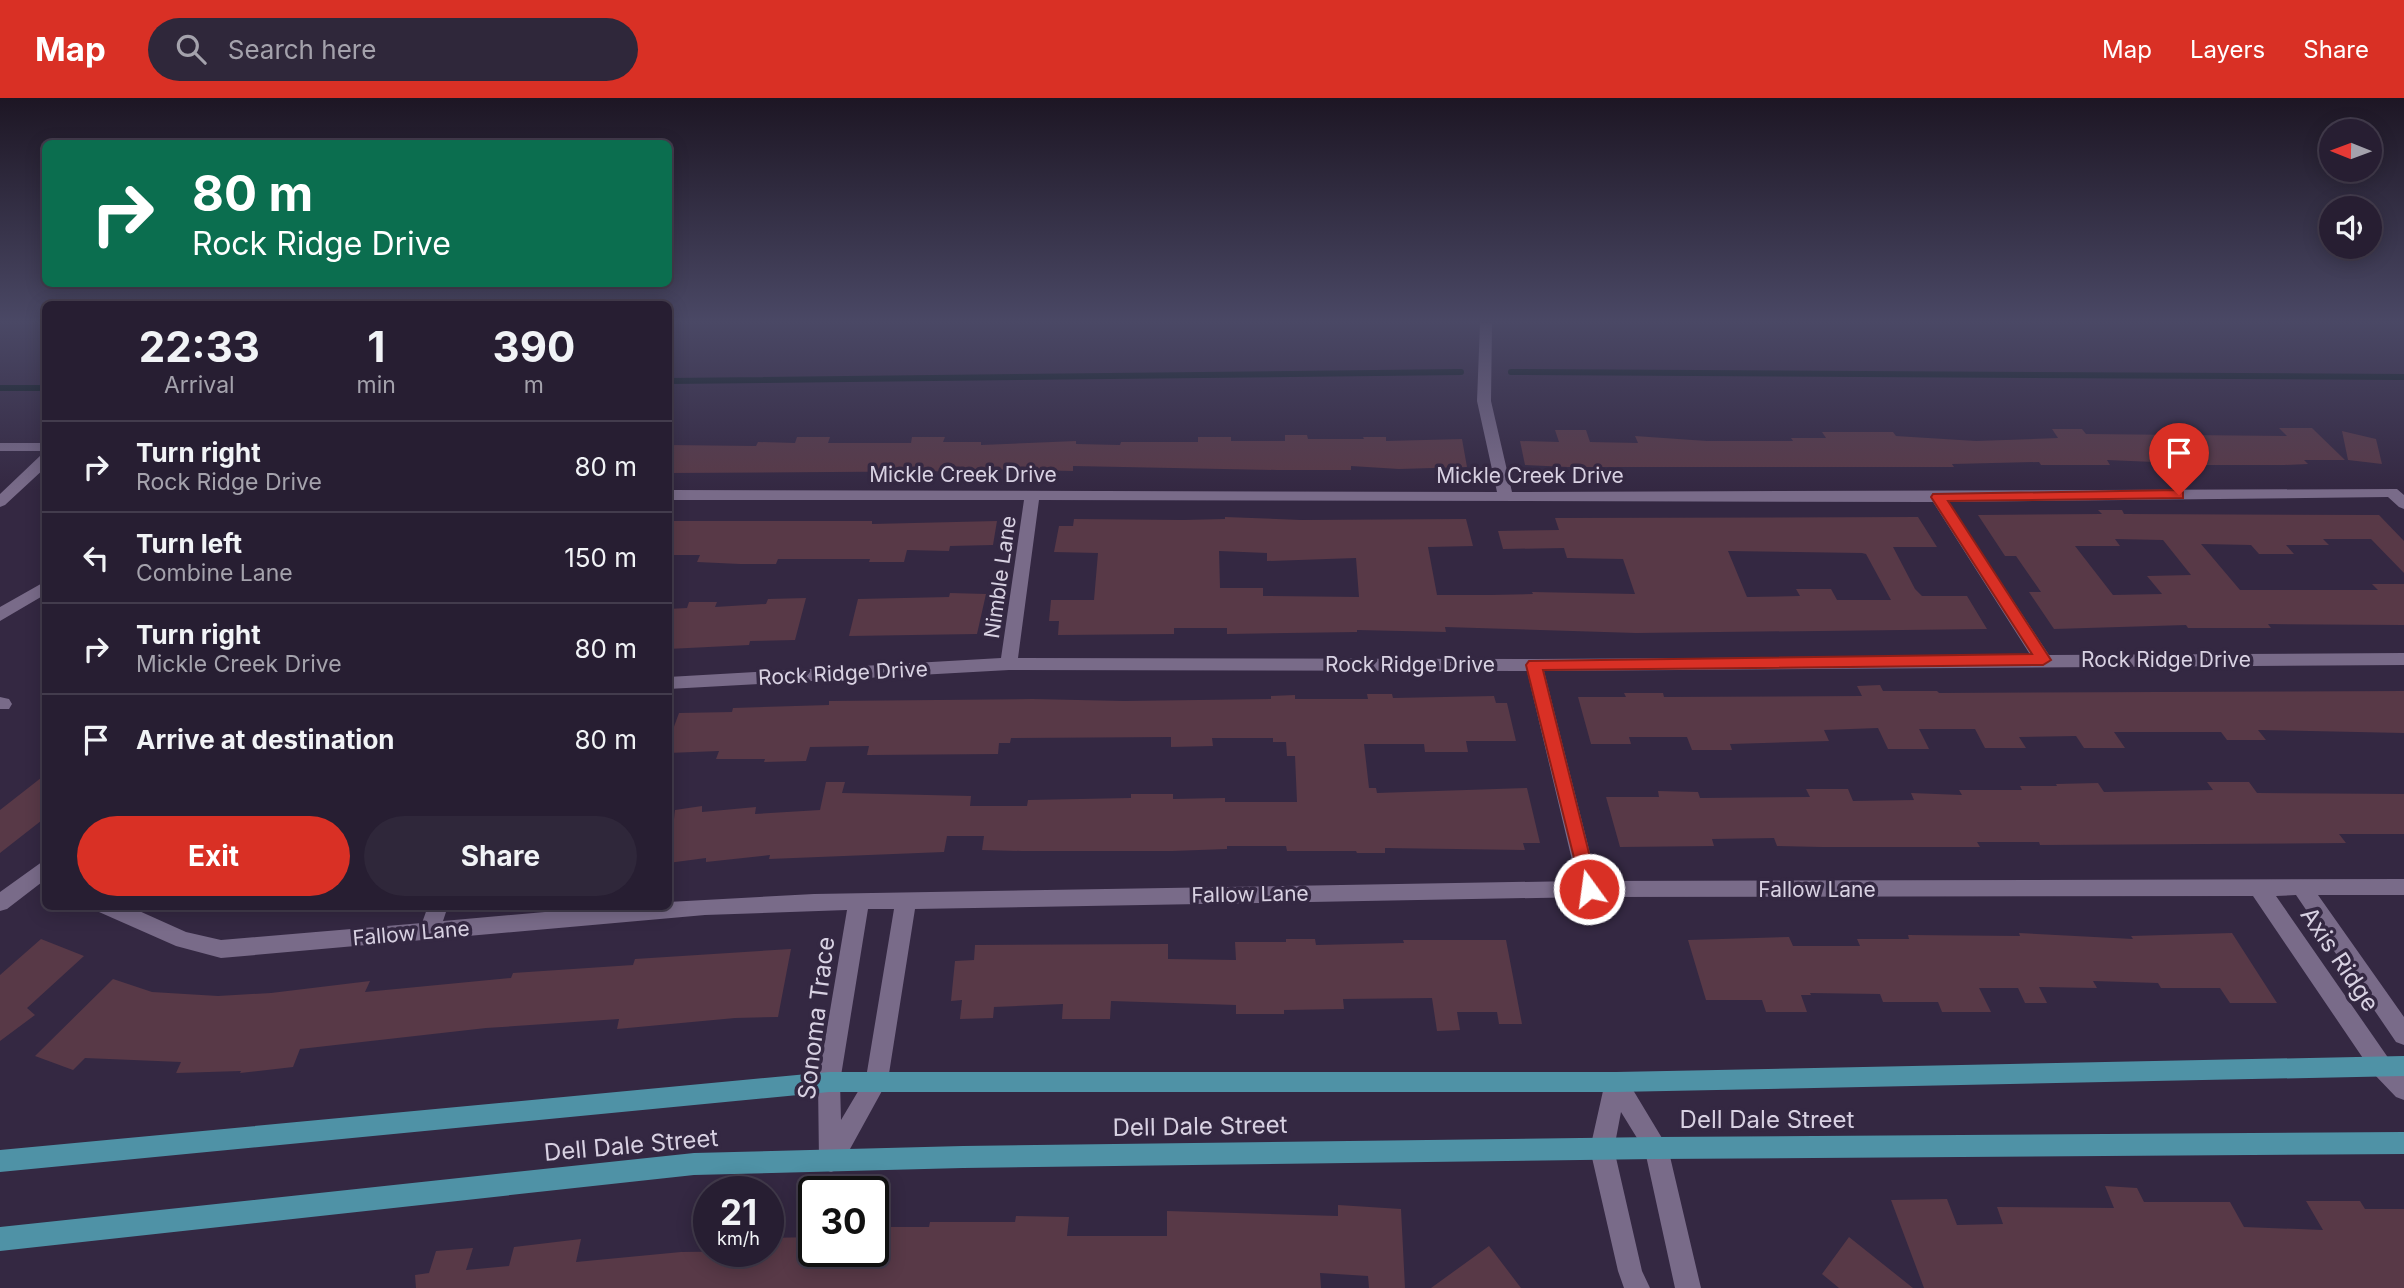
<!DOCTYPE html>
<style>
body{margin:0;font-family:Inter,sans-serif;background:#2f273a;color:#f1f3f6;height:100vh;display:flex;flex-direction:column;font-size:26px;white-space:nowrap}
*{box-sizing:border-box;margin:0}
p{font-size:23px;color:#a4a2ac}
.icon{flex:none;width:38px;height:38px;fill:none;stroke:currentColor;stroke-width:2;stroke-linecap:round;stroke-linejoin:round}
.map{position:relative;flex:1;overflow:hidden}
.details{position:absolute;left:42px;top:203px;width:630px;height:609px;display:flex;flex-direction:column;background:#271e32;border-radius:10px;box-shadow:0 4px 18px #0003,0 0 0 2px #433c4d}
.details>*{flex:none}
.top-card{position:absolute;left:42px;top:42px;width:630px;height:147px;border-radius:10px;box-shadow:0 4px 18px #0003,0 0 0 2px #433c4d;background:#0b6e4f;color:#fff;overflow:hidden}
.needle{width:46px;rotate:271deg}
.tools{position:absolute;left:2319px;top:21px;display:grid;gap:14px}
.tools a{display:grid;place-items:center;width:63px;height:63px;border-radius:50%;background:#271e32;box-shadow:0 4px 18px #0003,0 0 0 2px #433c4d;font-size:35px}
.speed{position:absolute;left:693px;top:1078px;display:flex;gap:14px;font-size:35px;font-weight:700;text-align:center}
.speed>*{display:grid;place-content:center;width:91px;height:91px;border-radius:50%;background:#271e32;box-shadow:0 4px 18px #0003,0 0 0 2px #433c4d;line-height:1}
.speed small{font-size:18px;font-weight:400}
.speed .limit{border:4px solid #111;border-radius:10px;background:#fff;color:#111}
.pin{position:absolute;display:grid;place-items:center;width:60px;height:60px;color:#fff;margin:-72px -30px;border-radius:50% 50% 50% 0;rotate:-45deg;box-shadow:0 0 7px #0007}
.pin .icon{rotate:45deg}
.me{position:absolute;width:77px;margin:-38px;rotate:346deg;stroke-linejoin:round;filter:drop-shadow(0 0 5px #0008)}
.turn{display:flex;align-items:center;gap:24px;height:147px;padding:0 35px;font-size:32px}
.turn .icon{width:91px;height:91px;stroke-width:2.5}
.turn b{display:block;font-size:49px;line-height:60px}
.eta{display:flex;justify-content:space-evenly;align-items:center;height:119px;text-align:center}
.eta b{font-size:42px;font-weight:700;line-height:49px}
.button{display:flex;gap:14px;margin-top:auto;padding:14px 35px}
.button a{flex:1;height:80px;border-radius:42px;background:#d93025;color:#fff;font-size:28px;font-weight:700;line-height:80px;text-align:center}
.button a+a{background:#2f273a;color:#f1f3f6}
ul{padding:0;list-style:none}
li{display:flex;align-items:center;gap:21px;height:91px;padding:0 35px;border-top:2px solid #433c4d}
li div{flex:1}
li b{display:block;font-size:26px}
li em{font-style:normal}
header{display:flex;align-items:center;gap:42px;box-sizing:border-box;height:98px;padding:0 35px;background:#d93025;color:#fff}
header strong{font-size:33px}
nav{display:flex;gap:38px;margin-inline-start:auto;font-size:24px}
.search{width:490px;height:63px;background:#2f273a;display:flex;align-items:center;gap:18px;box-sizing:border-box;padding:0 24px;border-radius:38px;color:#a4a2ac;font-size:26px}
.map>svg:first-child{display:block}
.lines{fill:none;stroke-linecap:round;stroke-linejoin:round}
.stream{stroke:#061819;stroke-width:6}
.building{fill:#583947;fill-rule:evenodd}
.minor{fill:#796b89;fill-rule:evenodd}
.major{fill:#4f92a6;fill-rule:evenodd}
.route{fill:#d93025;stroke:#8d1f18;stroke-width:2}
.labels{text-anchor:middle;dominant-baseline:central;stroke-width:7;stroke-linejoin:round;paint-order:stroke}
.street-label{font-size:21px;fill:#d8d1e2;stroke:#342842}
.near-street-label{font-size:24px;fill:#d8d1e2;stroke:#342842}
</style>
<header>
<strong>Map</strong>
<div class="search"><svg class="icon" aria-label="search" viewBox="0 0 24 24"><circle cx="10" cy="10" r="6"/><path d="M15 15l6 6"/></svg>Search here</div>
<nav><a>Map</a><a>Layers</a><a>Share</a></nav>
</header>
<div class="map">
<svg width="2404" height="1190" viewBox="0 0 2404 1190">
<rect width="100%" height="100%" fill="#342842"/>
<g class="lines">
<path class="stream" d="M 1511,274 L 2404,279
M 668,283 L 1461,274
M 0,290 L 46,290"/>
</g>
<path class="building" d="M 2279,330 L 2312,330 L 2345,362 L 2304,362 L 2308,366 L 2284,367 L 2156,367 L 2154,364 L 2107,362 L 2110,367 L 2041,367 L 2039,364 L 1952,366 L 1954,369 L 1567,369 L 1525,367 L 1520,343 L 1559,344 L 1555,332 L 1586,332 L 1590,344 L 1638,345 L 1635,338 L 1707,343 L 1793,343 L 1791,340 L 1826,340 L 1822,334 L 1893,334 L 1896,338 L 1976,343 L 2058,340 L 2052,331 L 2082,331 L 2086,336 L 2287,338 Z
M 2342,333 L 2376,341 L 2382,366 L 2348,362 Z
M 1285,337 L 1307,337 L 1308,341 L 1364,341 L 1363,339 L 1386,339 L 1386,343 L 1462,341 L 1467,369 L 1399,371 L 1351,368 L 1351,372 L 1277,372 L 1073,368 L 1073,373 L 976,371 L 976,373 L 668,375 L 668,347 L 756,348 L 758,344 L 795,345 L 797,339 L 830,339 L 828,345 L 911,345 L 912,339 L 945,339 L 943,344 L 981,344 L 981,347 L 1076,343 L 1076,346 L 1120,347 L 1121,344 L 1198,344 L 1198,339 L 1231,339 L 1231,343 L 1285,343 Z
M 2098,412 L 2122,412 L 2124,416 L 2379,417 L 2404,443 L 2404,475 L 2371,441 L 2323,441 L 2329,447 L 2286,447 L 2294,456 L 2259,456 L 2251,447 L 2201,446 L 2240,492 L 2378,492 L 2372,486 L 2404,486 L 2404,527 L 2268,526 L 2271,530 L 2188,530 L 2186,527 L 2054,531 L 2029,494 L 2041,494 L 2016,458 L 2005,458 L 1978,417 L 2102,416 ZM 2115,441 L 2163,442 L 2191,477 L 2147,478 L 2162,496 L 2113,497 L 2075,448 L 2120,448 Z
M 1225,419 L 1301,422 L 1466,421 L 1473,448 L 1428,449 L 1437,497 L 1491,497 L 1533,496 L 1532,494 L 1635,496 L 1623,461 L 1567,460 L 1564,450 L 1503,451 L 1498,433 L 1559,432 L 1555,420 L 1918,419 L 1937,449 L 1893,449 L 1915,491 L 1922,498 L 1967,498 L 1987,531 L 1636,535 L 1445,529 L 1446,534 L 1357,532 L 1357,534 L 1227,536 L 1227,530 L 1174,530 L 1174,536 L 1058,537 L 1059,523 L 1049,523 L 1051,502 L 1094,502 L 1098,455 L 1054,454 L 1059,428 L 1073,428 L 1074,421 L 1183,422 L 1225,421 ZM 1219,453 L 1267,455 L 1267,463 L 1356,460 L 1359,499 L 1263,498 L 1263,490 L 1220,490 ZM 1728,453 L 1862,455 L 1866,456 L 1891,502 L 1837,502 L 1831,491 L 1796,491 L 1800,498 L 1747,499 Z
M 668,423 L 872,423 L 872,426 L 997,423 L 993,447 L 950,448 L 949,453 L 907,452 L 904,464 L 869,464 L 870,461 L 778,461 L 776,466 L 740,466 L 697,464 L 700,457 L 668,457 Z
M 950,495 L 986,496 L 977,536 L 849,538 L 858,501 L 949,499 Z
M 806,500 L 795,542 L 750,543 L 749,547 L 668,551 L 668,511 L 687,510 L 689,504 L 717,504 L 715,509 L 766,506 L 768,501 Z
M 1880,587 L 1883,593 L 1937,593 L 1939,595 L 2404,593 L 2404,635 L 2258,632 L 2266,642 L 2227,642 L 2221,634 L 2114,634 L 2125,650 L 2084,650 L 2076,638 L 2019,639 L 2026,650 L 1985,650 L 1975,631 L 1919,631 L 1929,651 L 1888,651 L 1878,630 L 1824,632 L 1829,643 L 1730,646 L 1732,652 L 1692,652 L 1687,639 L 1629,639 L 1631,646 L 1591,646 L 1578,599 L 1626,599 L 1624,595 L 1663,595 L 1664,599 L 1862,598 L 1857,588 Z
M 1367,596 L 1392,596 L 1393,600 L 1494,598 L 1496,605 L 1507,605 L 1516,643 L 1466,643 L 1468,654 L 1425,654 L 1424,646 L 1364,646 L 1369,690 L 1376,690 L 1377,695 L 1527,690 L 1540,745 L 1523,745 L 1525,752 L 1385,750 L 1385,755 L 1357,755 L 1356,753 L 1287,753 L 1286,748 L 1227,748 L 1227,751 L 1172,753 L 1022,753 L 982,752 L 984,738 L 947,738 L 944,754 L 769,761 L 770,757 L 706,764 L 706,760 L 668,765 L 668,722 L 674,721 L 675,712 L 702,708 L 702,714 L 756,709 L 755,716 L 820,712 L 826,684 L 845,684 L 842,695 L 971,698 L 970,708 L 1027,708 L 1028,702 L 1131,700 L 1131,696 L 1173,696 L 1173,701 L 1225,700 L 1225,704 L 1297,704 L 1295,658 L 1287,658 L 1286,644 L 1273,644 L 1273,640 L 1212,640 L 1213,648 L 1171,649 L 1171,639 L 1011,640 L 1010,645 L 999,645 L 998,656 L 867,657 L 869,648 L 810,649 L 806,663 L 764,664 L 765,661 L 716,661 L 719,653 L 668,655 L 668,645 L 679,615 L 732,614 L 733,610 L 829,607 L 829,603 L 1032,601 L 1124,603 L 1271,601 L 1271,598 L 1295,597 L 1295,601 L 1368,601 Z
M 46,676 L 46,719 L 0,755 L 0,712 Z
M 2207,684 L 2249,684 L 2257,695 L 2404,696 L 2404,736 L 2339,736 L 2346,745 L 2040,747 L 2039,744 L 1977,744 L 1980,749 L 1822,749 L 1777,748 L 1774,740 L 1712,741 L 1714,748 L 1620,749 L 1606,699 L 1659,699 L 1658,693 L 1698,694 L 1700,700 L 1810,699 L 1806,691 L 1848,691 L 1853,703 L 1914,702 L 1911,695 L 1962,697 L 1959,692 L 2022,692 L 2020,688 L 2057,688 L 2056,686 L 2098,685 L 2104,694 L 2213,692 Z
M 2019,835 L 2133,841 L 2131,838 L 2232,835 L 2277,905 L 2230,905 L 2220,890 L 2161,890 L 2158,885 L 2093,883 L 2097,890 L 2039,889 L 2047,905 L 2025,905 L 2018,890 L 1979,890 L 1991,914 L 1942,914 L 1938,904 L 1883,904 L 1880,896 L 1810,895 L 1811,897 L 1801,897 L 1807,914 L 1766,914 L 1762,902 L 1706,902 L 1688,842 L 1789,839 L 1793,848 L 1860,848 L 1857,841 L 1909,841 L 1908,837 L 2020,838 Z
M 41,841 L 84,858 L 27,910 L 35,917 L 0,943 L 0,877 Z
M 1286,841 L 1315,841 L 1316,847 L 1404,845 L 1403,842 L 1506,842 L 1522,926 L 1499,926 L 1497,914 L 1457,914 L 1460,932 L 1437,933 L 1432,900 L 1343,901 L 1344,911 L 1284,912 L 1284,916 L 1236,916 L 1236,907 L 1111,903 L 1110,921 L 1062,921 L 1063,906 L 994,909 L 993,920 L 960,921 L 962,902 L 951,903 L 955,863 L 974,862 L 975,847 L 1168,846 L 1168,861 L 1236,862 L 1235,844 L 1286,844 Z
M 791,851 L 778,919 L 735,920 L 617,931 L 619,921 L 486,930 L 300,951 L 293,969 L 240,975 L 241,973 L 176,975 L 181,964 L 85,960 L 73,972 L 35,958 L 113,881 L 152,894 L 218,898 L 271,895 L 370,883 L 365,894 L 511,880 L 513,875 L 633,867 L 635,861 Z
M 2105,1088 L 2137,1090 L 2144,1104 L 2230,1104 L 2244,1129 L 2323,1132 L 2306,1103 L 2360,1103 L 2365,1111 L 2404,1111 L 2404,1190 L 1924,1190 L 1891,1102 L 1947,1101 L 1957,1127 L 2003,1126 L 1997,1109 L 2114,1110 Z
M 1338,1107 L 1401,1111 L 1405,1190 L 1369,1190 L 1368,1178 L 1320,1175 L 1321,1190 L 416,1190 L 415,1177 L 429,1175 L 436,1153 L 473,1150 L 466,1172 L 509,1168 L 514,1149 L 581,1141 L 576,1164 L 681,1154 L 768,1153 L 768,1140 L 814,1139 L 814,1153 L 873,1153 L 873,1129 L 929,1129 L 930,1124 L 1015,1124 L 1016,1118 L 1069,1119 L 1067,1138 L 1167,1138 L 1167,1113 L 1338,1118 Z
M 1849,1139 L 1913,1190 L 1839,1190 L 1822,1176 Z
M 1489,1148 L 1521,1190 L 1431,1190 Z"/>
<g class="lines">
<path class="minor" d="M 1480,225 L 1492,225 L 1491,303 L 1512,394 L 2397,391 L 2404,397 L 2404,411 L 2399,409 L 2388,399 L 1948,404 L 2049,557 L 2404,555 L 2404,567 L 1544,573 L 1597,783 L 2404,781 L 2404,797 L 2318,797 L 2404,919 L 2404,947 L 2396,944 L 2296,797 L 2276,798 L 2389,961 L 2404,976 L 2404,1002 L 2396,999 L 2373,975 L 2253,798 L 1589,799 L 915,811 L 888,982 L 839,1071 L 831,1074 L 823,1071 L 819,1063 L 818,984 L 847,812 L 705,817 L 221,860 L 176,848 L 99,814 L 96,808 L 128,808 L 186,834 L 221,842 L 422,825 L 428,808 L 448,808 L 443,823 L 613,808 L 668,808 L 668,804 L 814,796 L 1577,783 L 1527,573 L 1009,572 L 668,591 L 668,579 L 1001,560 L 1024,402 L 668,402 L 668,392 L 1497,394 L 1477,303 ZM 1039,402 L 1933,404 L 2031,558 L 1534,561 L 1018,560 ZM 868,811 L 894,811 L 866,980 L 841,1022 L 840,984 Z
M 0,345 L 46,345 L 46,353 L 0,353 Z
M 46,356 L 46,369 L 5,407 L 0,409 L 0,396 L 41,357 Z
M 46,483 L 46,496 L 0,523 L 0,509 Z
M 0,599 L 9,601 L 12,606 L 9,611 L 0,611 Z
M 46,761 L 46,781 L 7,811 L 0,813 L 0,794 Z
M 1616,974 L 1624,977 L 1668,1050 L 1701,1190 L 1675,1190 L 1645,1053 L 1621,1014 L 1614,1051 L 1642,1173 L 1650,1190 L 1624,1190 L 1618,1173 L 1590,1051 L 1605,984 L 1608,977 Z"/>
<path class="major" d="M 2404,958 L 2404,978 L 1616,994 L 829,994 L 0,1074 L 0,1052 L 829,974 L 1616,974 Z
M 2404,1034 L 2404,1056 L 1656,1061 L 963,1070 L 694,1077 L 0,1153 L 0,1129 L 694,1055 L 963,1048 L 1656,1039 Z"/>
</g>
<linearGradient id="sky" x2="0" y2="1"><stop stop-color="#1d1624"/><stop offset="0.57" stop-color="#4a4865"/><stop offset="1" stop-color="#4a4865" stop-opacity="0"/></linearGradient>
<rect width="2404" height="392" fill="url(#sky)"/>
<path class="route" d="M 2179,392 L 2183,394 L 2183,400 L 1948,403 L 2051,562 L 2043,567 L 1543,572 L 1598,791 L 1596,796 L 1589,798 L 1583,796 L 1526,567 L 1529,563 L 2032,556 L 1931,399 L 1933,396 Z"/>
<g class="labels">
<g class="street-label">
<text x="963" y="376">Mickle Creek Drive</text>
<text x="1530" y="377">Mickle Creek Drive</text>
<text transform="translate(1000 479) rotate(-82)">Nimble Lane</text>
<text x="2166" y="561">Rock Ridge Drive</text>
<text x="1410" y="566">Rock Ridge Drive</text>
<text transform="translate(843 575) rotate(-3)">Rock Ridge Drive</text>
<text x="1817" y="791">Fallow Lane</text>
<text transform="translate(1250 796) rotate(-1)">Fallow Lane</text>
<text transform="translate(411 835) rotate(-5)">Fallow Lane</text>
</g>
<g class="near-street-label">
<text transform="translate(2340 861) rotate(56)">Axis Ridge</text>
<text transform="translate(816 920) rotate(-83)">Sonoma Trace</text>
<text x="1767" y="1021">Dell Dale Street</text>
<text transform="translate(1200 1028) rotate(-1)">Dell Dale Street</text>
<text transform="translate(631 1047) rotate(-5)">Dell Dale Street</text>
</g>
</g>
</svg>
<div class="tools">
<a><svg class="needle" viewBox="-14 -14 28 28"><path d="M0-13l5 13h-10z" fill="#e53935"/><path d="M0 13l5-13h-10z" fill="#a4a2ac"/></svg></a>
<a><svg class="icon" aria-label="sound" viewBox="0 0 24 24"><path d="M4 9h4l5-4v14l-5-4H4zM17 9q2 3 0 6"/></svg></a>
</div>
<div class="speed"><div>21<small>km/h</small></div><div class="limit">30</div></div>
<div class="pin" style="left:2179px;top:397px;background:#d93025"><svg class="icon" aria-label="arrive" viewBox="0 0 24 24"><path d="M6 21V4h12l-3 4 3 4H6"/></svg></div>
<svg class="me" style="left:1589px;top:791px" viewBox="-20 -20 40 40"><circle r="17" fill="#d93025" stroke="#fff" stroke-width="3"/><path d="M0-11L8 9 0 5-8 9z" fill="#fff"/></svg>
<div class="top-card">
<div class="turn"><svg class="icon" aria-label="right" viewBox="0 0 24 24"><path d="M7 20v-9h11M14 6l5 5-5 5"/></svg><div><b>80 m</b>Rock Ridge Drive</div></div>
</div>
<section class="details">
<div class="eta">
<div><b>22:33</b><p>Arrival</p></div>
<div><b>1</b><p>min</p></div>
<div><b>390</b><p>m</p></div>
</div>
<ul>
<li><svg class="icon" aria-label="right" viewBox="0 0 24 24"><path d="M7 20v-9h11M14 6l5 5-5 5"/></svg><div><b>Turn right</b><p>Rock Ridge Drive</p></div><em>80 m</em></li>
<li><svg class="icon" aria-label="left" viewBox="0 0 24 24"><path d="M17 20v-9H6M10 6l-5 5 5 5"/></svg><div><b>Turn left</b><p>Combine Lane</p></div><em>150 m</em></li>
<li><svg class="icon" aria-label="right" viewBox="0 0 24 24"><path d="M7 20v-9h11M14 6l5 5-5 5"/></svg><div><b>Turn right</b><p>Mickle Creek Drive</p></div><em>80 m</em></li>
<li><svg class="icon" aria-label="arrive" viewBox="0 0 24 24"><path d="M6 21V4h12l-3 4 3 4H6"/></svg><div><b>Arrive at destination</b></div><em>80 m</em></li>
</ul>
<div class="button"><a>Exit</a><a>Share</a></div>
</section>
</div>
